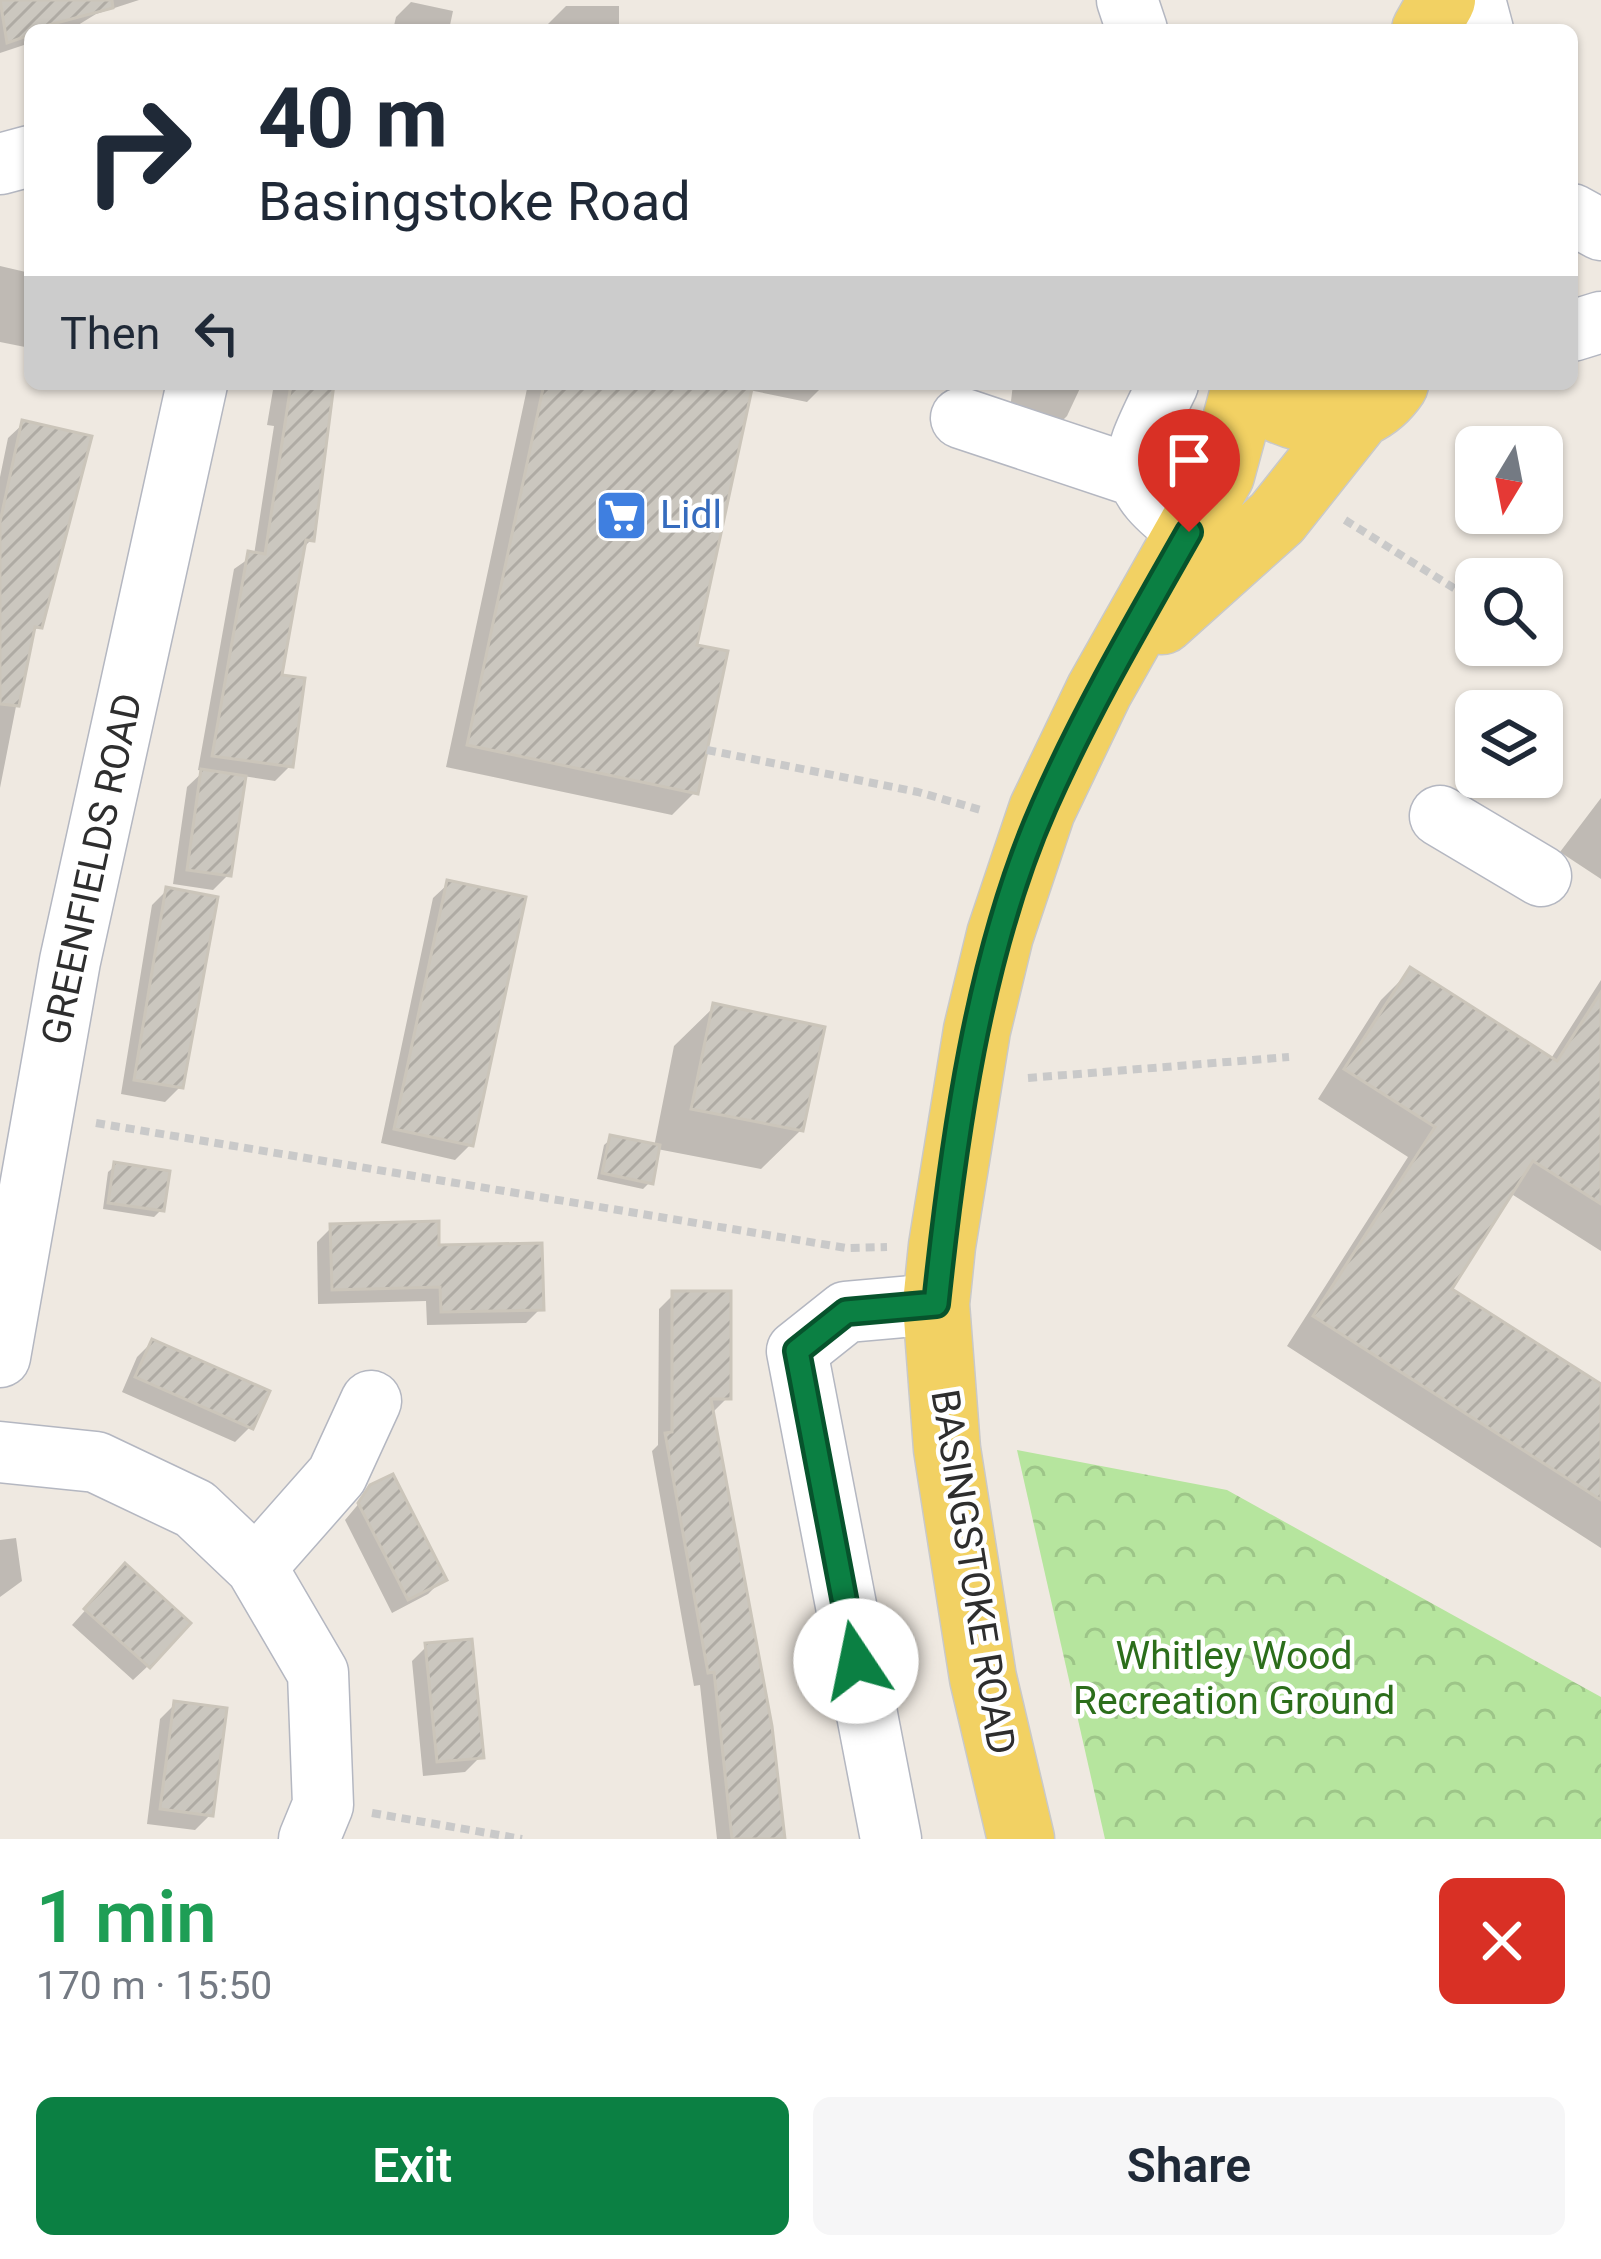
<!DOCTYPE html>
<meta charset="utf-8">
<style>
body{margin:0;font-family:Roboto,sans-serif;background:#f6f6f7;color:#1f2937;height:100vh;display:flex;flex-direction:column;font-size:45px;white-space:nowrap}
*{box-sizing:border-box;margin:0}
p{font-size:39px;color:#747a83}
.icon{flex:none;width:66px;height:66px;fill:none;stroke:currentColor;stroke-width:2;stroke-linecap:round;stroke-linejoin:round}
.map{position:relative;height:1839px;overflow:hidden}
.details{display:flex;flex-direction:column;background:#fff;flex:1}
.details>*{flex:none}
.banner{position:absolute;left:24px;top:24px;width:1554px;height:366px;border-radius:18px;box-shadow:0 3px 9px #0004;background:#fff;color:#1f2937;overflow:hidden}
.needle{width:78px;rotate:190deg}
.tools{position:absolute;left:1455px;top:426px;display:grid;gap:24px}
.tools a{display:grid;place-items:center;width:108px;height:108px;border-radius:18px;background:#fff;box-shadow:0 3px 9px #0004;font-size:60px}
.pin{position:absolute;display:grid;place-items:center;width:102px;height:102px;color:#fff;margin:-123px -51px;border-radius:50% 50% 50% 0;rotate:-45deg;box-shadow:0 0 12px #0007}
.pin .icon{rotate:45deg}
.me{position:absolute;width:132px;margin:-66px;rotate:349deg;stroke-linejoin:round;filter:drop-shadow(0 0 9px #0008)}
.turn{display:flex;align-items:center;gap:42px;height:252px;padding:0 36px;font-size:54px}
.turn .icon{width:156px;height:156px;stroke-width:2.5}
.turn b{display:block;font-size:84px;line-height:102px}
.then{display:flex;align-items:center;height:114px;padding:0 36px;background:#0003;gap:24px;font-size:45px}
.round{display:grid;place-items:center;flex:none;width:126px;height:126px;border-radius:18px;background:#f6f6f7}
.summary{display:flex;align-items:center;justify-content:space-between;height:204px;padding:0 36px}
h1{font-size:72px;font-weight:600;line-height:90px;color:#1e9e55}
.cta{display:flex;gap:24px;margin-top:auto;padding:24px 36px}
.cta a{flex:1;height:138px;border-radius:18px;background:#0b8043;color:#fff;font-size:48px;font-weight:600;line-height:138px;text-align:center}
.cta a+a{background:#f6f6f7;color:#1f2937}
.map>svg:first-child{display:block}
.park{fill:url(#park-crowns)}
.shadow{fill:#0003}
.building{fill:url(#building-hatch);stroke:#cbc5ba;stroke-width:3}
.lines{fill:none;stroke-linecap:round;stroke-linejoin:round}
.minor-casing{stroke:#b4b7c1;stroke-width:63}
.major-casing{stroke:#c9c9c9;stroke-width:69}
.path{stroke:#c9c9c9;stroke-width:8;stroke-dasharray:9 6;stroke-linecap:butt}
.minor{stroke:#fff;stroke-width:60}
.major{stroke:#f2d163;stroke-width:66}
.route-casing{stroke:#07532c;stroke-width:30}
.route{stroke:#0b8043;stroke-width:21}
.labels{text-anchor:middle;dominant-baseline:central;stroke-width:9;stroke-linejoin:round;paint-order:stroke}
.shop-label{font-size:39px;fill:#366cbe;stroke:#fff;text-anchor:start}
.street-label{font-size:39px;fill:#2e2e2e;stroke:#fff}
.park-label{font-size:39px;fill:#2c6e1b;stroke:#fff}
</style>
<div class="map">
<svg width="1601" height="1839" viewBox="0 0 1601 1839">
<defs>
<pattern id="park-crowns" width="20" height="18" patternUnits="userSpaceOnUse" patternTransform="scale(3)"><rect width="20" height="18" fill="#b6e59e"/><path d="M2 6a3 3 0 1 1 6 0M12 15a3 3 0 1 1 6 0" fill="none" stroke="#9dc588"/></pattern>
<pattern id="building-hatch" width="6" height="6" patternUnits="userSpaceOnUse" patternTransform="scale(3)"><rect width="6" height="6" fill="#cbc7bf"/><path d="M-1 1l2-2M0 6l6-6M5 7l2-2" fill="none" stroke="#afaba4"/></pattern>
</defs>
<rect width="100%" height="100%" fill="#efe9e1"/>
<path class="park" d="M 1017,1450 L 1227,1490 L 1601,1697 L 1601,1839 L 1105,1839 Z"/>
<path class="shadow" d="M 0,0 L 139,0 L 96,14 L 70,30 L 30,30 L 30,43 L 0,53 Z
M 411,2 L 453,11 L 449,30 L 393,30 L 396,17 Z
M 566,6 L 619,6 L 619,30 L 542,30 Z
M 0,266 L 30,273 L 30,348 L 0,342 Z
M 274,384 L 331,384 L 311,540 L 302,549 L 278,677 L 290,766 L 275,781 L 243,776 L 228,875 L 213,890 L 173,884 L 187,787 L 204,771 L 198,770 L 234,569 L 254,555 L 274,426 L 267,425 Z
M 528,384 L 825,384 L 807,402 L 749,390 L 694,648 L 695,792 L 672,815 L 446,767 Z
M 1013,384 L 1082,384 L 1067,416 L 1044,439 L 1008,427 Z
M 23,424 L 39,626 L 30,635 L 0,788 L 0,477 L 8,438 Z
M 1601,798 L 1601,879 L 1560,852 Z
M 448,884 L 470,1145 L 455,1160 L 381,1143 L 433,898 Z
M 167,890 L 180,1087 L 165,1102 L 121,1094 L 152,905 Z
M 1410,971 L 1550,1060 L 1601,980 L 1601,1251 L 1510,1193 L 1448,1290 L 1601,1387 L 1601,1548 L 1287,1346 L 1408,1157 L 1318,1099 L 1381,1000 Z
M 714,1007 L 801,1130 L 761,1169 L 657,1149 L 650,1182 L 643,1189 L 597,1179 L 604,1145 L 611,1139 L 654,1147 L 674,1046 Z
M 115,1166 L 161,1210 L 154,1217 L 103,1209 L 108,1172 Z
M 332,1227 L 436,1248 L 541,1308 L 526,1323 L 427,1325 L 426,1301 L 318,1304 L 317,1242 Z
M 674,1294 L 728,1397 L 713,1412 L 781,1839 L 717,1839 L 700,1685 L 694,1686 L 652,1451 L 658,1445 L 659,1309 Z
M 152,1342 L 250,1427 L 235,1442 L 122,1392 L 137,1357 Z
M 372,1488 L 443,1579 L 428,1594 L 392,1613 L 345,1520 Z
M 16,1538 L 22,1581 L 0,1597 L 0,1540 Z
M 111,1582 L 148,1666 L 133,1680 L 72,1625 Z
M 427,1646 L 480,1757 L 465,1772 L 423,1776 L 412,1661 Z
M 175,1704 L 210,1815 L 195,1830 L 147,1824 L 160,1719 Z"/>
<path class="building" d="M 0,0 L 112,0 L 113,8 L 30,30 L 30,35 L 7,43 Z
M 291,384 L 334,384 L 314,541 L 306,540 L 282,675 L 305,678 L 293,767 L 212,756 L 248,551 L 265,554 Z
M 544,384 L 753,384 L 697,645 L 728,651 L 698,794 L 467,745 Z
M 22,420 L 92,436 L 42,628 L 35,627 L 19,706 L 0,704 L 0,522 Z
M 201,769 L 246,776 L 231,876 L 187,870 Z
M 447,880 L 526,897 L 473,1146 L 394,1129 Z
M 166,887 L 218,897 L 183,1088 L 134,1080 Z
M 1410,967 L 1557,1061 L 1601,992 L 1601,1204 L 1533,1161 L 1452,1289 L 1601,1384 L 1601,1500 L 1313,1316 L 1435,1127 L 1344,1069 Z
M 713,1003 L 825,1027 L 803,1131 L 691,1109 Z
M 610,1135 L 660,1145 L 653,1184 L 602,1173 Z
M 114,1162 L 170,1171 L 164,1211 L 108,1203 Z
M 439,1221 L 439,1245 L 542,1243 L 544,1310 L 441,1312 L 440,1287 L 332,1290 L 330,1224 Z
M 672,1291 L 731,1291 L 731,1399 L 711,1399 L 772,1726 L 785,1839 L 732,1839 L 714,1672 L 708,1673 L 665,1433 L 672,1432 Z
M 152,1339 L 270,1391 L 253,1429 L 135,1377 Z
M 393,1474 L 447,1580 L 408,1600 L 358,1503 L 370,1485 Z
M 125,1563 L 191,1623 L 150,1668 L 84,1609 Z
M 472,1639 L 484,1758 L 437,1762 L 425,1643 Z
M 174,1701 L 227,1708 L 213,1816 L 160,1809 Z"/>
<g class="lines">
<defs>
<path id="minor" d="M 1127,0 L 1137,30
M 1475,0 L 1483,30
M 0,164 L 30,156
M 1572,214 L 1601,230
M 1572,331 L 1601,322
M 1168,384 C 1131,461 1115,478 1189,532
M 961,418 L 1135,476
M 1440,816 L 1541,876
M 0,1357 L 70,961 L 197,384
M 0,1452 L 96,1462 L 195,1509 L 256,1567 L 318,1673 L 323,1805 L 309,1839
M 256,1567 L 337,1475 L 371,1401
M 891,1839 L 797,1351 L 846,1312 L 936,1304"/>
<path id="major" d="M 1425,30 L 1442,0
M 1244,384 C 1284,427 1359,438 1395,384
M 1162,621 L 1277,518 L 1358,416
M 1021,1839 L 983,1678 L 947,1449 L 936,1304 L 942,1246 L 977,1030 L 1000,935 L 1042,810 L 1099,691 L 1221,475 L 1245,387"/>
</defs>
<use href="#minor" class="minor-casing"/>
<use href="#major" class="major-casing"/>
<path class="path" d="M 1345,520 L 1476,602
M 1542,641 L 1546,643
M 707,750 L 918,792 L 981,810
M 1028,1078 L 1289,1057
M 96,1123 L 846,1248 L 887,1247
M 372,1813 L 522,1839"/>
<use href="#minor" class="minor"/>
<use href="#major" class="major"/>
</g>
<g class="lines">
<defs>
<path id="route" d="M 856,1661 L 797,1351 L 846,1312 L 936,1304 C 953,1143 978,955 1044,806 C 1086,711 1138,622 1189,532"/>
</defs>
<use href="#route" class="route-casing"/>
<use href="#route" class="route"/>
</g>
<defs>
<symbol id="supermarket-square" viewBox="-11 -11 22 22"><rect x="-9" y="-9" width="18" height="18" rx="4" fill="#3f7fe0" stroke="#fff"/><path d="M-6-5.5h2.5l.6 2H6L4.5 2H-2.5L-4.4-4H-6ZM-1.5 3.2a1.3 1.3 0 1 0 .1 0ZM3 3.2a1.3 1.3 0 1 0 .1 0Z" fill="#fff"/></symbol>
</defs>
<g fill-rule="evenodd">
<use href="#supermarket-square" x="592" y="486" width="59" height="59"/>
</g>
<g class="labels">
<g class="shop-label">
<text x="660" y="515">Lidl</text>
</g>
<g class="street-label">
<text transform="translate(92 869) rotate(-78)">GREENFIELDS ROAD</text>
<text transform="translate(973 1572) rotate(81)">BASINGSTOKE ROAD</text>
</g>
<g class="park-label">
<text x="1234" y="1656">Whitley Wood<tspan x="1234" dy="45">Recreation Ground</tspan></text>
</g>
</g>
</svg>
<div class="tools">
<a><svg class="needle" viewBox="-14 -14 28 28"><path d="M0-13l5 13h-10z" fill="#e53935"/><path d="M0 13l5-13h-10z" fill="#747a83"/></svg></a>
<a><svg class="icon" aria-label="search" viewBox="0 0 24 24"><circle cx="10" cy="10" r="6"/><path d="M15 15l6 6"/></svg></a>
<a><svg class="icon" aria-label="layers" viewBox="0 0 24 24"><path d="M12 4l9 5-9 5-9-5zM3 14l9 5 9-5"/></svg></a>
</div>
<div class="pin" style="left:1189px;top:532px;background:#d93025"><svg class="icon" aria-label="arrive" viewBox="0 0 24 24"><path d="M6 21V4h12l-3 4 3 4H6"/></svg></div>
<svg class="me" style="left:856px;top:1661px" viewBox="-20 -20 40 40"><circle r="19" fill="#fff"/><path d="M0-13L10 11 0 6-10 11z" fill="#0b8043"/></svg>
<div class="banner">
<div class="turn"><svg class="icon" aria-label="right" viewBox="0 0 24 24"><path d="M7 20v-9h11M14 6l5 5-5 5"/></svg><div><b>40 m</b>Basingstoke Road</div></div>
<div class="then">Then<svg class="icon" aria-label="left" viewBox="0 0 24 24"><path d="M17 20v-9H6M10 6l-5 5 5 5"/></svg></div>
</div>
</div>
<section class="details">
<div class="summary"><div><h1>1 min</h1><p>170 m · 15:50</p></div><a class="round" style="background:#d93025;color:#fff"><svg class="icon" aria-label="close" viewBox="0 0 24 24"><path d="M6 6l12 12M18 6L6 18"/></svg></a></div>
<div class="cta"><a>Exit</a><a>Share</a></div>
</section>
